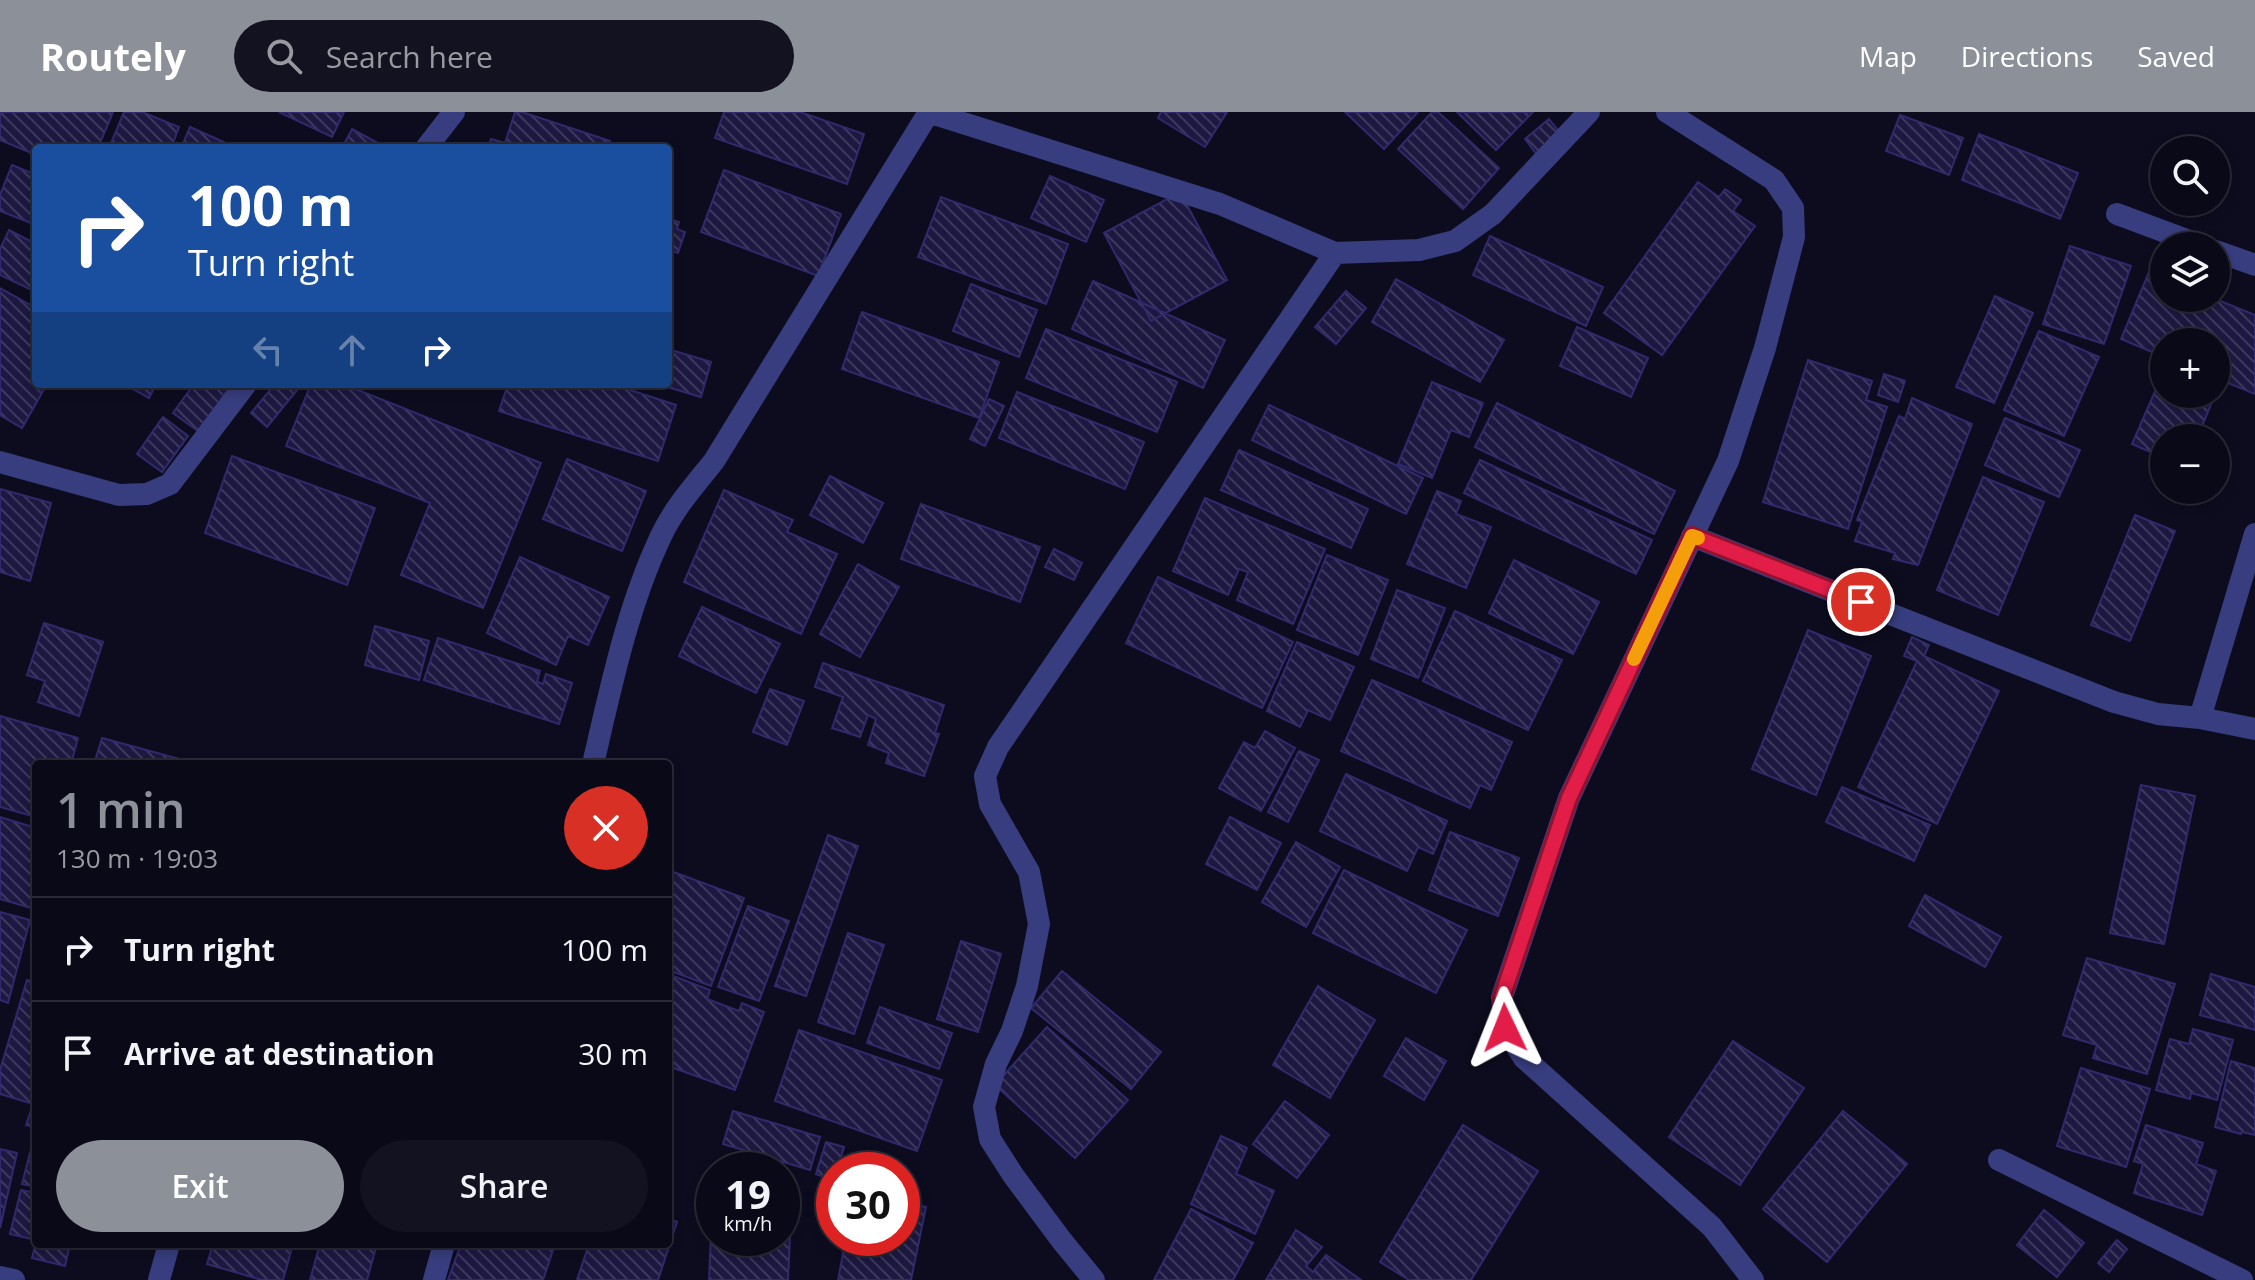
<!DOCTYPE html>
<meta charset="utf-8">
<style>
body{margin:0;font-family:"Open Sans",sans-serif;background:#131220;color:#f1f3f6;height:100vh;display:flex;flex-direction:column;font-size:30px;white-space:nowrap}
*{box-sizing:border-box;margin:0}
p{font-size:26px;color:#999aa1}
.icon{flex:none;width:44px;height:44px;fill:none;stroke:currentColor;stroke-width:2;stroke-linecap:round;stroke-linejoin:round}
.map{position:relative;flex:1;overflow:hidden}
.drawer{position:absolute;left:32px;top:648px;width:640px;height:488px;display:flex;flex-direction:column;background:#0a0917;border-radius:8px;box-shadow:0 4px 12px #0003,0 0 0 2px #2a2a36}
.drawer>*{flex:none}
.guide{position:absolute;left:32px;top:32px;width:640px;height:244px;border-radius:8px;box-shadow:0 4px 12px #0003,0 0 0 2px #2a2a36;background:#1a4fa0;color:#fff;overflow:hidden}
.buttons{position:absolute;left:2150px;top:24px;display:grid;gap:16px}
.buttons a{display:grid;place-items:center;width:80px;height:80px;border-radius:50%;background:#0a0917;box-shadow:0 4px 12px #0003,0 0 0 2px #2a2a36;font-size:40px}
.speed{position:absolute;left:696px;top:1040px;display:flex;gap:16px;font-size:40px;font-weight:700;text-align:center}
.speed>*{display:grid;place-content:center;width:104px;height:104px;border-radius:50%;background:#0a0917;box-shadow:0 4px 12px #0003,0 0 0 2px #2a2a36;line-height:1}
.speed small{font-size:20px;font-weight:400}
.speed .limit{border:12px solid #d22;background:#fff;color:#111}
.pin{position:absolute;display:grid;place-items:center;width:68px;height:68px;color:#fff;margin:-34px;border:4px solid #fff;border-radius:50%;box-shadow:0 2px 8px #0007}
.me{position:absolute;width:88px;margin:-44px;rotate:358deg;stroke-linejoin:round;filter:drop-shadow(0 0 6px #0008)}
.turn{display:flex;align-items:center;gap:28px;height:168px;padding:0 24px;font-size:36px}
.turn .icon{width:104px;height:104px;stroke-width:2.5}
.turn b{display:block;font-size:56px;line-height:68px}
.lanes{display:flex;align-items:center;height:76px;padding:0 24px;background:#0003;justify-content:center;gap:40px;direction:ltr}
.lanes .off{opacity:.35}
.round{display:grid;place-items:center;flex:none;width:84px;height:84px;border-radius:42px;background:#131220}
.summary{display:flex;align-items:center;justify-content:space-between;height:136px;padding:0 24px}
h1{font-size:48px;font-weight:600;line-height:60px;color:#8c9099}
.primary-button{display:flex;gap:16px;margin-top:auto;padding:16px 24px}
.primary-button a{flex:1;height:92px;border-radius:48px;background:#8c9099;color:#fff;font-size:32px;font-weight:600;line-height:92px;text-align:center}
.primary-button a+a{background:#131220;color:#f1f3f6}
ul{padding:0;list-style:none}
li{display:flex;align-items:center;gap:24px;height:104px;padding:0 24px;border-top:2px solid #2a2a36}
li div{flex:1}
li b{display:block;font-size:30px}
li em{font-style:normal}
header{display:flex;align-items:center;gap:48px;box-sizing:border-box;height:112px;padding:0 40px;background:#8c9099;color:#fff}
header strong{font-size:38px}
nav{display:flex;gap:44px;margin-inline-start:auto;font-size:28px}
.search{width:560px;height:72px;background:#131220;display:flex;align-items:center;gap:20px;box-sizing:border-box;padding:0 28px;border-radius:44px;color:#999aa1;font-size:30px}
.map>svg:first-child{display:block}
.building{fill:url(#building-back-hatch);stroke:#302a6c;stroke-width:2}
.lines{fill:none;stroke-linecap:round;stroke-linejoin:round}
.minor{stroke:#373d7e;stroke-width:22}
.route-casing{stroke:#92132f;stroke-width:20}
.route{stroke:#e11d48;stroke-width:14}
.slow{stroke:#f59e0b;stroke-width:14}
</style>
<header>
<strong>Routely</strong>
<div class="search"><svg class="icon" aria-label="search" viewBox="0 0 24 24"><circle cx="10" cy="10" r="6"/><path d="M15 15l6 6"/></svg>Search here</div>
<nav><a>Map</a><a>Directions</a><a>Saved</a></nav>
</header>
<div class="map">
<svg width="2255" height="1168" viewBox="0 0 2255 1168">
<defs>
<pattern id="building-back-hatch" width="6" height="6" patternUnits="userSpaceOnUse" patternTransform="scale(2)"><rect width="6" height="6" fill="#1c1840"/><path d="M-1 5l2 2M0 0l6 6M5-1l2 2" fill="none" stroke="#3c385d"/></pattern>
</defs>
<rect width="100%" height="100%" fill="#0d0c1f"/>
<path class="building" d="M 0,0 L 113,0 L 98,36 L 36,36 L 36,43 L 0,28 Z
M 124,0 L 142,0 L 179,15 L 171,36 L 109,36 Z
M 279,0 L 344,0 L 332,25 Z
M 515,0 L 522,0 L 610,29 L 608,36 L 488,36 L 491,27 L 505,31 Z
M 724,0 L 800,0 L 864,22 L 847,72 L 715,26 Z
M 1161,0 L 1227,0 L 1205,35 L 1158,6 Z
M 1345,0 L 1418,0 L 1384,37 Z
M 1432,0 L 1438,0 L 1499,56 L 1463,97 L 1398,37 Z
M 1457,0 L 1533,0 L 1496,38 Z
M 1900,3 L 1963,26 L 1949,63 L 1886,39 Z
M 1549,7 L 1561,22 L 1537,43 L 1525,27 Z
M 190,15 L 237,36 L 181,36 Z
M 352,17 L 387,36 L 342,36 Z
M 1979,22 L 2078,61 L 2060,107 L 1962,68 Z
M 12,53 L 36,63 L 36,113 L 0,99 L 0,83 Z
M 724,58 L 841,102 L 818,164 L 701,120 Z
M 1050,64 L 1104,88 L 1086,130 L 1031,106 Z
M 1698,70 L 1719,85 L 1725,77 L 1741,88 L 1733,99 L 1755,114 L 1662,243 L 1604,201 Z
M 1180,80 L 1227,168 L 1151,209 L 1104,121 Z
M 941,85 L 1068,132 L 1046,192 L 918,145 Z
M 668,107 L 679,110 L 677,117 L 685,120 L 678,141 L 668,138 Z
M 9,118 L 36,132 L 36,180 L 0,163 L 0,137 Z
M 1490,124 L 1603,175 L 1586,214 L 1473,163 Z
M 2070,134 L 2131,154 L 2104,232 L 2043,212 Z
M 2149,160 L 2164,166 L 2164,186 L 2213,186 L 2255,203 L 2255,282 L 2216,266 L 2216,230 L 2164,230 L 2164,245 L 2121,227 Z
M 1396,167 L 1504,228 L 1480,270 L 1372,210 Z
M 1093,169 L 1225,228 L 1203,276 L 1072,217 Z
M 971,172 L 1037,198 L 1019,245 L 953,219 Z
M 0,176 L 36,196 L 36,272 L 47,272 L 22,316 L 0,303 Z
M 1346,179 L 1366,196 L 1336,232 L 1315,215 Z
M 1995,184 L 2033,201 L 1994,291 L 1956,275 Z
M 862,200 L 999,250 L 979,306 L 842,257 Z
M 1577,215 L 1648,246 L 1631,285 L 1560,254 Z
M 1046,217 L 1177,270 L 1157,320 L 1026,266 Z
M 2039,219 L 2099,245 L 2064,324 L 2004,298 Z
M 668,237 L 711,250 L 701,285 L 657,272 L 668,272 Z
M 1808,248 L 1872,269 L 1866,288 L 1887,295 L 1848,417 L 1763,390 Z
M 2163,261 L 2164,282 L 2215,283 L 2197,326 L 2164,326 L 2164,346 L 2132,332 Z
M 1884,262 L 1905,269 L 1898,290 L 1878,283 Z
M 1432,270 L 1483,291 L 1469,325 L 1451,318 L 1432,366 L 1398,352 Z
M 124,272 L 156,272 L 149,286 Z
M 194,272 L 232,272 L 198,319 L 173,301 Z
M 275,272 L 302,272 L 267,315 L 251,301 Z
M 311,272 L 343,272 L 541,351 L 483,496 L 401,463 L 430,391 L 286,334 Z
M 508,272 L 612,272 L 676,293 L 658,349 L 499,299 Z
M 1017,280 L 1144,330 L 1125,377 L 999,326 Z
M 1912,286 L 1972,312 L 1918,453 L 1893,447 L 1895,441 L 1855,429 L 1862,410 L 1857,408 L 1899,304 L 1905,307 Z
M 989,287 L 1004,294 L 985,334 L 970,327 Z
M 1497,291 L 1675,379 L 1654,422 L 1475,335 Z
M 1269,293 L 1423,366 L 1406,402 L 1252,328 Z
M 163,305 L 188,324 L 162,360 L 137,342 Z
M 2005,306 L 2080,338 L 2059,385 L 1985,353 Z
M 1239,338 L 1368,397 L 1351,436 L 1221,378 Z
M 232,344 L 375,396 L 347,473 L 205,421 Z
M 567,347 L 646,379 L 622,439 L 543,407 Z
M 1480,348 L 1652,428 L 1636,462 L 1464,381 Z
M 830,364 L 883,391 L 863,431 L 810,403 Z
M 1983,365 L 2044,390 L 1998,503 L 1937,478 Z
M 0,377 L 51,391 L 30,469 L 0,460 Z
M 724,378 L 793,408 L 787,420 L 837,442 L 801,522 L 684,470 Z
M 1437,379 L 1461,389 L 1456,402 L 1491,415 L 1466,476 L 1407,452 Z
M 1205,386 L 1325,437 L 1293,512 L 1237,488 L 1248,460 L 1239,457 L 1228,483 L 1173,459 Z
M 921,392 L 1040,435 L 1020,490 L 901,447 Z
M 2135,403 L 2175,419 L 2130,529 L 2091,513 Z
M 1054,437 L 1082,451 L 1074,468 L 1045,455 Z
M 1327,443 L 1388,468 L 1358,543 L 1297,518 Z
M 520,445 L 609,485 L 588,533 L 568,524 L 556,553 L 487,521 Z
M 1514,448 L 1599,490 L 1573,542 L 1489,501 Z
M 858,452 L 899,475 L 860,545 L 820,522 Z
M 1158,465 L 1293,530 L 1262,596 L 1126,531 Z
M 1397,478 L 1445,496 L 1418,566 L 1371,547 Z
M 702,495 L 780,532 L 756,581 L 679,544 Z
M 1455,499 L 1562,548 L 1528,618 L 1423,569 Z
M 44,511 L 103,530 L 79,604 L 38,590 L 45,569 L 27,563 Z
M 375,514 L 429,529 L 419,568 L 365,553 Z
M 1808,518 L 1871,544 L 1816,683 L 1752,657 Z
M 1912,525 L 1929,533 L 1924,544 L 1999,579 L 1937,712 L 1858,675 L 1917,549 L 1904,544 Z
M 438,526 L 540,559 L 537,570 L 543,572 L 546,562 L 572,571 L 559,612 L 424,568 Z
M 1297,530 L 1354,555 L 1330,608 L 1308,598 L 1300,615 L 1267,599 Z
M 823,551 L 944,593 L 935,621 L 939,622 L 924,664 L 886,651 L 889,641 L 868,633 L 876,607 L 868,603 L 860,625 L 832,616 L 843,585 L 815,575 Z
M 1372,568 L 1512,630 L 1491,678 L 1480,673 L 1470,696 L 1341,639 Z
M 770,577 L 804,589 L 787,633 L 753,620 Z
M 0,604 L 78,626 L 71,652 L 36,652 L 36,705 L 0,695 Z
M 1265,619 L 1295,636 L 1261,699 L 1219,676 L 1244,630 L 1255,636 Z
M 102,626 L 198,652 L 94,652 Z
M 1299,639 L 1319,648 L 1288,710 L 1268,700 Z
M 1346,662 L 1447,709 L 1433,742 L 1418,735 L 1407,759 L 1320,719 Z
M 2141,673 L 2195,684 L 2164,832 L 2110,821 Z
M 1842,675 L 1930,713 L 1914,749 L 1826,710 Z
M 0,705 L 36,716 L 36,779 L 31,796 L 0,787 Z
M 1230,705 L 1281,731 L 1257,778 L 1206,752 Z
M 1450,720 L 1519,746 L 1498,804 L 1429,778 Z
M 828,723 L 858,734 L 806,884 L 775,874 Z
M 1296,730 L 1340,755 L 1306,815 L 1262,790 Z
M 668,758 L 744,786 L 711,874 L 668,858 Z
M 1344,758 L 1467,818 L 1436,881 L 1313,821 Z
M 1925,783 L 2001,825 L 1985,855 L 1909,814 Z
M 748,794 L 789,809 L 759,889 L 718,875 Z
M 0,800 L 30,808 L 8,891 L 0,888 Z
M 848,821 L 884,833 L 854,922 L 818,910 Z
M 961,829 L 1001,842 L 978,920 L 937,907 Z
M 2087,846 L 2175,872 L 2147,962 L 2093,946 L 2097,933 L 2063,923 Z
M 1062,859 L 1161,940 L 1131,977 L 1031,896 Z
M 668,862 L 710,878 L 707,887 L 739,899 L 742,891 L 764,900 L 735,978 L 668,954 Z
M 2211,862 L 2255,875 L 2255,918 L 2200,903 Z
M 27,868 L 36,870 L 36,1016 L 26,1013 L 33,992 L 0,982 L 0,958 Z
M 1318,874 L 1375,908 L 1330,986 L 1273,953 Z
M 880,895 L 952,921 L 939,957 L 867,931 Z
M 1047,915 L 1128,988 L 1075,1046 L 995,973 Z
M 2193,917 L 2233,928 L 2217,988 L 2191,981 L 2190,987 L 2156,978 L 2170,927 L 2189,932 Z
M 799,918 L 942,968 L 917,1039 L 775,989 Z
M 1406,926 L 1446,949 L 1424,988 L 1384,964 Z
M 1733,929 L 1804,976 L 1740,1073 L 1669,1025 Z
M 2231,949 L 2255,956 L 2255,1023 L 2242,1020 L 2241,1022 L 2215,1015 Z
M 2081,956 L 2150,977 L 2126,1055 L 2057,1034 Z
M 1285,989 L 1329,1023 L 1297,1066 L 1253,1032 Z
M 733,999 L 820,1025 L 810,1058 L 723,1032 Z
M 1843,999 L 1907,1052 L 1827,1150 L 1763,1097 Z
M 1463,1013 L 1538,1059 L 1471,1168 L 1409,1168 L 1380,1150 Z
M 2146,1013 L 2203,1031 L 2196,1052 L 2216,1059 L 2202,1103 L 2134,1081 L 2143,1052 L 2134,1049 Z
M 1221,1024 L 1247,1036 L 1236,1062 L 1274,1079 L 1255,1122 L 1191,1092 Z
M 826,1030 L 844,1035 L 837,1058 L 834,1058 L 834,1068 L 816,1062 Z
M 0,1037 L 17,1041 L 0,1116 Z
M 31,1037 L 36,1038 L 36,1075 L 22,1072 Z
M 21,1078 L 36,1081 L 36,1128 L 10,1122 Z
M 902,1090 L 926,1095 L 911,1168 L 838,1168 L 846,1126 L 902,1126 Z
M 1191,1097 L 1253,1131 L 1233,1168 L 1154,1168 Z
M 2044,1098 L 2084,1131 L 2057,1165 L 2017,1133 Z
M 668,1107 L 677,1110 L 658,1168 L 577,1168 L 589,1132 L 668,1132 Z
M 1296,1118 L 1322,1135 L 1306,1154 L 1313,1160 L 1326,1143 L 1361,1168 L 1266,1168 Z
M 711,1123 L 714,1123 L 714,1126 L 790,1125 L 788,1168 L 709,1168 Z
M 2117,1128 L 2127,1137 L 2109,1160 L 2098,1151 Z
M 36,1130 L 36,1132 L 70,1132 L 65,1154 L 32,1146 Z
M 213,1132 L 293,1132 L 283,1168 L 262,1168 L 207,1152 Z
M 320,1132 L 377,1132 L 367,1168 L 310,1168 Z
M 461,1132 L 555,1132 L 543,1168 L 448,1168 Z"/>
<g class="lines">
<path class="minor" d="M 928,0 L 1220,92 L 1335,141 L 1419,138 L 1455,129 L 1493,102 L 1589,0
M 1667,0 L 1774,68 L 1793,96 L 1794,125 L 1765,236 L 1728,349 L 1569,686 L 1502,885 L 1505,916 L 1524,946 L 1712,1115 L 1753,1168
M 426,36 L 454,0
M 2117,102 L 2203,134
M 2216,139 L 2255,153
M 0,350 L 119,383 L 147,382 L 170,372 L 246,272
M 1692,424 L 2114,590 L 2158,602 L 2200,606 L 2255,617
M 2200,606 L 2255,422
M 593,652 C 611,575 627,496 661,424 C 674,396 695,373 714,349 L 929,0
M 1999,1048 L 2242,1168
M 0,1165 L 14,1168
M 159,1168 L 169,1132
M 434,1168 L 444,1132
M 1094,1168 L 1062,1129 L 1013,1063 L 990,1027 L 984,995 L 996,952 L 1012,919 L 1027,874 L 1039,812 L 1029,760 L 990,692 L 985,664 L 998,635 L 1335,141"/>
</g>
<g class="lines">
<defs>
<path id="route" d="M 1505,916 L 1502,885 L 1569,686 L 1692,424 L 1861,490"/>
</defs>
<use href="#route" class="route-casing"/>
<use href="#route" class="route"/>
<path class="slow" d="M 1634,547 L 1692,424 L 1698,426"/>
</g>
</svg>
<div class="buttons">
<a><svg class="icon" aria-label="search" viewBox="0 0 24 24"><circle cx="10" cy="10" r="6"/><path d="M15 15l6 6"/></svg></a>
<a><svg class="icon" aria-label="layers" viewBox="0 0 24 24"><path d="M12 4l9 5-9 5-9-5zM3 14l9 5 9-5"/></svg></a>
<a>+</a>
<a>−</a>
</div>
<div class="speed"><div>19<small>km/h</small></div><div class="limit">30</div></div>
<div class="pin" style="left:1861px;top:490px;background:#d93025"><svg class="icon" aria-label="arrive" viewBox="0 0 24 24"><path d="M6 21V4h12l-3 4 3 4H6"/></svg></div>
<svg class="me" style="left:1505px;top:916px" viewBox="-20 -20 40 40"><path d="M0-17L14 15 0 8-14 15z" fill="#e11d48" stroke="#fff" stroke-width="4"/></svg>
<div class="guide">
<div class="turn"><svg class="icon" aria-label="right" viewBox="0 0 24 24"><path d="M7 20v-9h11M14 6l5 5-5 5"/></svg><div><b>100 m</b>Turn right</div></div>
<div class="lanes"><svg class="icon off" aria-label="left" viewBox="0 0 24 24"><path d="M17 20v-9H6M10 6l-5 5 5 5"/></svg><svg class="icon off" aria-label="ahead" viewBox="0 0 24 24"><path d="M12 20V5M6 11l6-6 6 6"/></svg><svg class="icon" aria-label="right" viewBox="0 0 24 24"><path d="M7 20v-9h11M14 6l5 5-5 5"/></svg></div>
</div>
<section class="drawer">
<div class="summary"><div><h1>1 min</h1><p>130 m · 19:03</p></div><a class="round" style="background:#d93025;color:#fff"><svg class="icon" aria-label="close" viewBox="0 0 24 24"><path d="M6 6l12 12M18 6L6 18"/></svg></a></div>
<ul>
<li><svg class="icon" aria-label="right" viewBox="0 0 24 24"><path d="M7 20v-9h11M14 6l5 5-5 5"/></svg><div><b>Turn right</b></div><em>100 m</em></li>
<li><svg class="icon" aria-label="arrive" viewBox="0 0 24 24"><path d="M6 21V4h12l-3 4 3 4H6"/></svg><div><b>Arrive at destination</b></div><em>30 m</em></li>
</ul>
<div class="primary-button"><a>Exit</a><a>Share</a></div>
</section>
</div>
